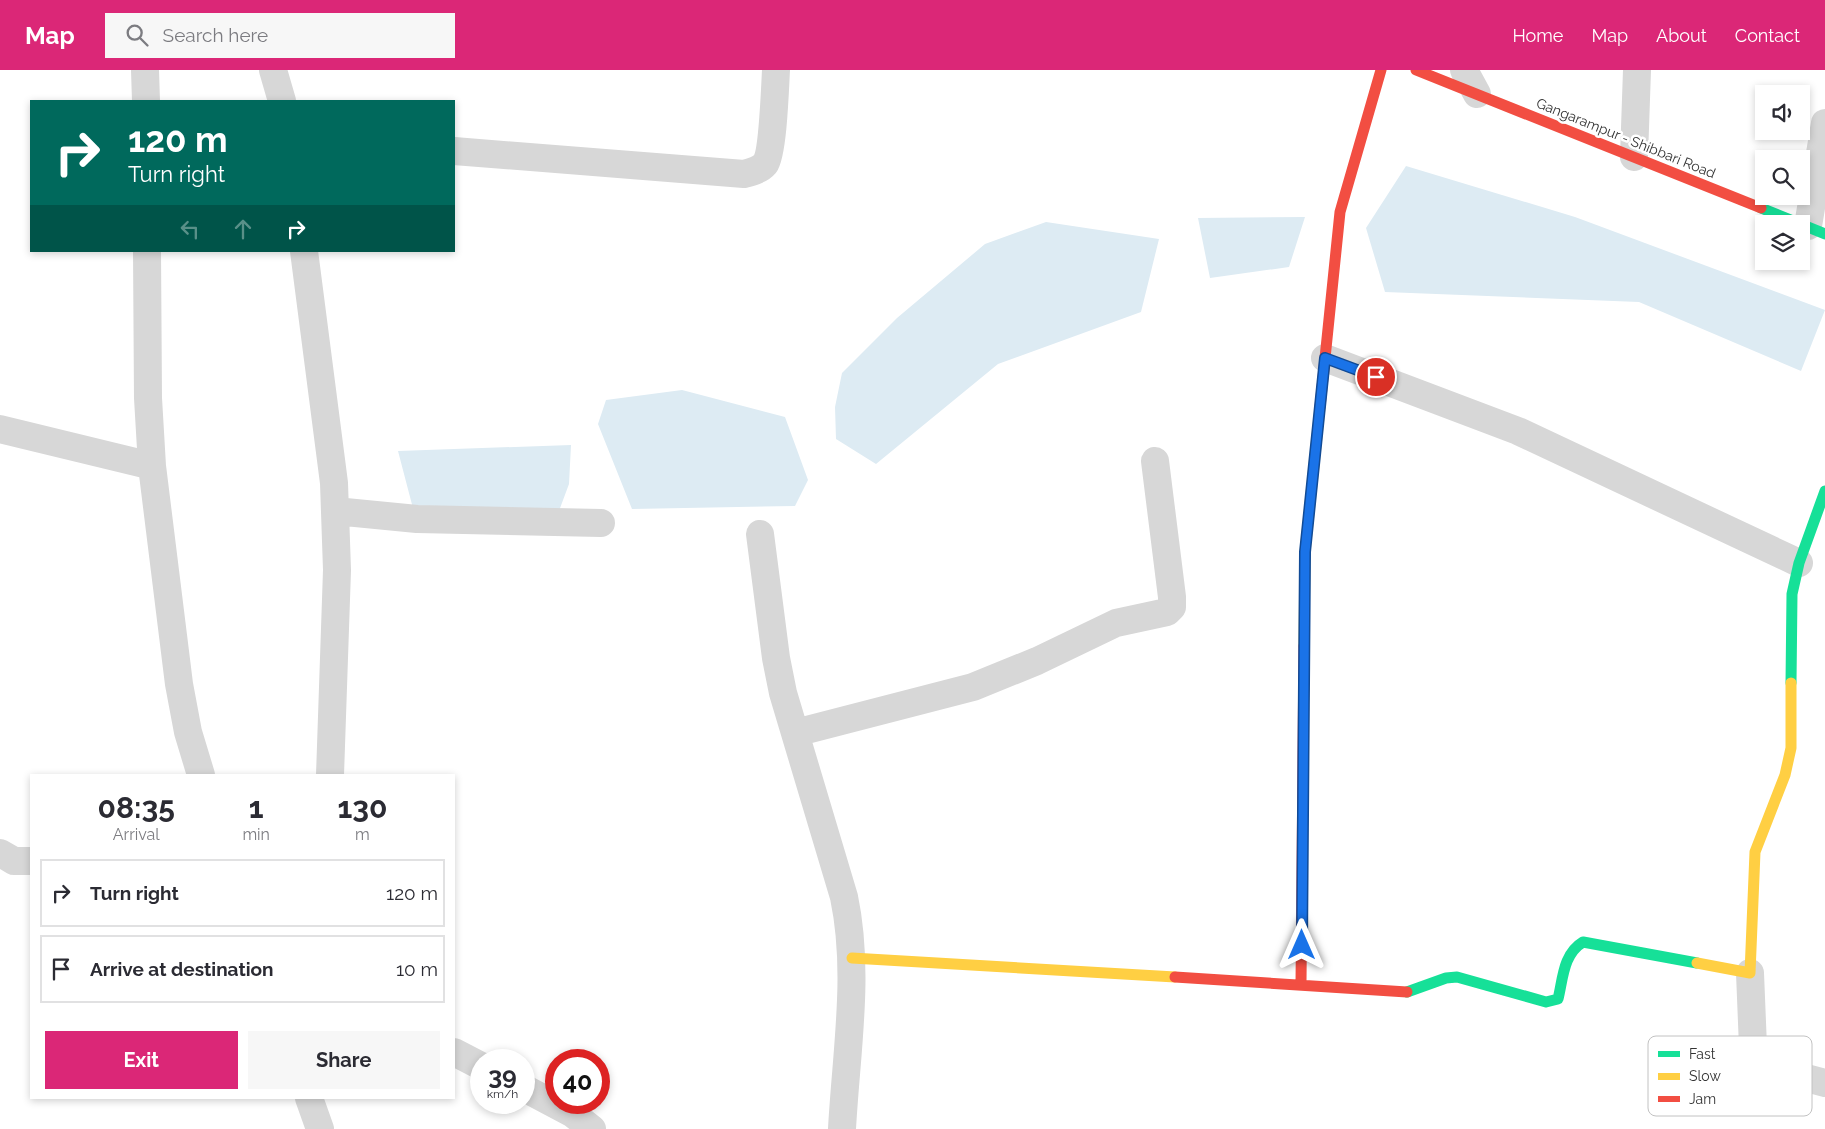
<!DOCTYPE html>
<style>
body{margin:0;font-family:Raleway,sans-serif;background:#f7f7f7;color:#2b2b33;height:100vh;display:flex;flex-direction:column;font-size:19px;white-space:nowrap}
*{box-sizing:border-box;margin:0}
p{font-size:16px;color:#7c7c81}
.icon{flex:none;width:28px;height:28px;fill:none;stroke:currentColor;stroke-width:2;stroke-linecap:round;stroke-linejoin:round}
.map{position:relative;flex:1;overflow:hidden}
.side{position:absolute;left:30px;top:704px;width:425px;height:325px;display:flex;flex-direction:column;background:#fff;border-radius:0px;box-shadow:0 2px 8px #0003}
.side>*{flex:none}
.banner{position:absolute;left:30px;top:30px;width:425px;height:152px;border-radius:0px;box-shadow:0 2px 8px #0003;background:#00695c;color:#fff;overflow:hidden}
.controls{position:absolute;left:1755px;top:15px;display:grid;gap:10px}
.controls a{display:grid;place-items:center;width:55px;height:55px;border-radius:0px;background:#fff;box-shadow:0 2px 8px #0003;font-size:25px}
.speed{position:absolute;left:470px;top:979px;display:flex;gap:10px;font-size:25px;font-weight:700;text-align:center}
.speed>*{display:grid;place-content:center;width:65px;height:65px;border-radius:50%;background:#fff;box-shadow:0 2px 8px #0003;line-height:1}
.speed small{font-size:12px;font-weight:400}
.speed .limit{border:8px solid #d22;background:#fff;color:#111}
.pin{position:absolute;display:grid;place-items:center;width:42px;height:42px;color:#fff;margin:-21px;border:2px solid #fff;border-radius:50%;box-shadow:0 1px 5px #0007}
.me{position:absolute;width:55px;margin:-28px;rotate:0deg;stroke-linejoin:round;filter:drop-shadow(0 0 4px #0008)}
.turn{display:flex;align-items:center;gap:18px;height:105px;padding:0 15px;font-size:22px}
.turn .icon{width:65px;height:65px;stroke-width:2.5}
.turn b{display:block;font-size:35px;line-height:42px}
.lanes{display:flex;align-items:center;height:48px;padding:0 15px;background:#0003;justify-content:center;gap:25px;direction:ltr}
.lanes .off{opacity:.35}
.eta{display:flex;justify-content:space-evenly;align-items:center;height:85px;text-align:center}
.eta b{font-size:30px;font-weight:700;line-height:35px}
.action{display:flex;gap:10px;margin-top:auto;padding:10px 15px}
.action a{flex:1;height:58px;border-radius:0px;background:#db2777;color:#fff;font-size:20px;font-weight:700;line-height:58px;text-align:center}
.action a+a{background:#f7f7f7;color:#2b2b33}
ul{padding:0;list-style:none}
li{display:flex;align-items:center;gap:15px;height:68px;margin:0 10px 8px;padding:0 5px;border:2px solid #e1e1e2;border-radius:0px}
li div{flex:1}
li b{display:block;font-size:19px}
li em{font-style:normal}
header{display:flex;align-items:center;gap:30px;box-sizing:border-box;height:70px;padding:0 25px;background:#db2777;color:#fff}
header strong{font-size:24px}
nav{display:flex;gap:28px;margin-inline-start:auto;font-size:18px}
.search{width:350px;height:45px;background:#f7f7f7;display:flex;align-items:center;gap:12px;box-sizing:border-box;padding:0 18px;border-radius:0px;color:#7c7c81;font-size:19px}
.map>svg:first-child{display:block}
.water{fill:#ddebf3}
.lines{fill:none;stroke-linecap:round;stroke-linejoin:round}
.street{stroke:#d7d7d7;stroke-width:28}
.fast{stroke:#16e098;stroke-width:11}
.slow{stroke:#ffcf43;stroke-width:11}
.jam{stroke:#f24e42;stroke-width:11}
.route-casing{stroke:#114b97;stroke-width:12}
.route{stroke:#1a73e8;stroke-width:9}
.labels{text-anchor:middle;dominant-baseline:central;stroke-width:5;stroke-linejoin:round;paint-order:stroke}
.street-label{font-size:14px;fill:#333;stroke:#fff}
.key{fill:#fff;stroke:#c2c2c2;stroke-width:1}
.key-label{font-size:14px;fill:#333}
</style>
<header>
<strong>Map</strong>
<div class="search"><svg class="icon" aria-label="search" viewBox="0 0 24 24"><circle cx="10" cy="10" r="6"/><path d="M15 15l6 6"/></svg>Search here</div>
<nav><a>Home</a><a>Map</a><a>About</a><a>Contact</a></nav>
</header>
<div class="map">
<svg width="1825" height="1059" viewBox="0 0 1825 1059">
<rect width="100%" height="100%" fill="#fff"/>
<path class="water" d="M 1406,96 L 1575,147 L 1825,240 L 1801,301 L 1639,232 L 1385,222 L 1366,158 Z
M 1305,147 L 1289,197 L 1210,208 L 1198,148 Z
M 1046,152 L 1159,169 L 1141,242 L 998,294 L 876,394 L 836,369 L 835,337 L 842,303 L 897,248 L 985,174 Z
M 682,320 L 785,347 L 808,410 L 795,436 L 632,439 L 598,354 L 606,330 Z
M 571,375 L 569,414 L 556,449 L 415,446 L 398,381 Z"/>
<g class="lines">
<path class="street" d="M 145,0 L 146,31
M 273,0 L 282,31
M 1464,0 L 1477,24
M 454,81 L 744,104 C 751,102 760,100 765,94 C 773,83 775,17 776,0
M 1634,87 L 1637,0
M 1808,156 L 1825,53
M 147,181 L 148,328 L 152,396 L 179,614 L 188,662 L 201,705
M 304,181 L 334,413 L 337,500 L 330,705
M 1325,288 L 1518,361 L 1799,493
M 0,359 L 152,396
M 335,441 L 417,449 L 601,453
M 760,464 L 776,588 L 783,623 L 844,827 C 860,903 846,983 842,1059
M 795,663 L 973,617 L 1037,591 L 1116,553 L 1167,542 L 1172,537 L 1172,527 L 1155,391
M 0,783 L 14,791 L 31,791
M 1750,903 L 1753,977 L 1756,987 L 1769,998 L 1825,1013
M 454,982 L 481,996
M 524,1018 L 573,1044 L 592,1059
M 309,1028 L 320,1059"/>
<path class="fast" d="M 1761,138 L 1825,164
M 1791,613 L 1792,524 L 1799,493 L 1825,421
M 1407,922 L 1446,908 L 1457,907 L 1546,932 L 1558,929 C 1563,909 1563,884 1583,872 L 1697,893"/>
<path class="slow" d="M 1304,576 L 1305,482 L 1320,337
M 852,888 L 1175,907
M 1697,893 L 1750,903 L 1755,782 L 1785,705 L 1791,678 L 1791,613"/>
<path class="jam" d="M 1416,0 L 1761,138
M 1320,337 L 1340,142 L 1381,0
M 1175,907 L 1407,922
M 1301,914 L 1304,576"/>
</g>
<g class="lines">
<defs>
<path id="route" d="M 1302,875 L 1305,482 L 1325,288 L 1376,307"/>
</defs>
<use href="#route" class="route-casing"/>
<use href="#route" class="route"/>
</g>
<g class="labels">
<g class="street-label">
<text transform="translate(1626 68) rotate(22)">Gangarampur - Shibbari Road</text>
</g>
</g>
<rect x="1648" y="966" width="164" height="80" rx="8" class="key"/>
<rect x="1658" y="981" width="22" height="6" fill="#16e098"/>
<rect x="1658" y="1003" width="22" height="7" fill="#ffcf43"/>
<rect x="1658" y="1026" width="22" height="6" fill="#f24e42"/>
<g class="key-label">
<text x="1689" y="989">Fast</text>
<text x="1689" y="1011">Slow</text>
<text x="1689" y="1034">Jam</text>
</g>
</svg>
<div class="controls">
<a><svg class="icon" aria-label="sound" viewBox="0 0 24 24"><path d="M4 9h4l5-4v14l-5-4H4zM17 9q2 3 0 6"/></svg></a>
<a><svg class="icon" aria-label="search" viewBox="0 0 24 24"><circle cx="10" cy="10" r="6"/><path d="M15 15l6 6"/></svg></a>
<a><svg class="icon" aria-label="layers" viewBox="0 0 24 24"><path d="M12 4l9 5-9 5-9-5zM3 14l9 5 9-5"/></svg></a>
</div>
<div class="speed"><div>39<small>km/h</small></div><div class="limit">40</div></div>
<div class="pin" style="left:1376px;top:307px;background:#d93025"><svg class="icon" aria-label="arrive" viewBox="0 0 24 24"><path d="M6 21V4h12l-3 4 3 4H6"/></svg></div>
<svg class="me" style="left:1302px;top:875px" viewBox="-20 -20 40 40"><path d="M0-17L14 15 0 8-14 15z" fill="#1a73e8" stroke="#fff" stroke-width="4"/></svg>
<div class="banner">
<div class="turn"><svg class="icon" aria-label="right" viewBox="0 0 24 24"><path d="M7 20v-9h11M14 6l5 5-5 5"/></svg><div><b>120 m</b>Turn right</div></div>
<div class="lanes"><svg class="icon off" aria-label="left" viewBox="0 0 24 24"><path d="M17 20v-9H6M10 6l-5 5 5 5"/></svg><svg class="icon off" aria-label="ahead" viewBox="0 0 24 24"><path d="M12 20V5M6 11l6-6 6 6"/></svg><svg class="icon" aria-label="right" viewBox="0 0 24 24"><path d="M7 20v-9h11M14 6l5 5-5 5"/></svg></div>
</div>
<section class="side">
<div class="eta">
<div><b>08:35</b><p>Arrival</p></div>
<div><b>1</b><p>min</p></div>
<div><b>130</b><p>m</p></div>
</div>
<ul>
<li><svg class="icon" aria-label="right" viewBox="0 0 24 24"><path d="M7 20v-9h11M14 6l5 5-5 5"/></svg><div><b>Turn right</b></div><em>120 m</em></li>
<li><svg class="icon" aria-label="arrive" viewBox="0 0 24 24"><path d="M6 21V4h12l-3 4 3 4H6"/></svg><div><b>Arrive at destination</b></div><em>10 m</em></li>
</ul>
<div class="action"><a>Exit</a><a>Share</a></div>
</section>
</div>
